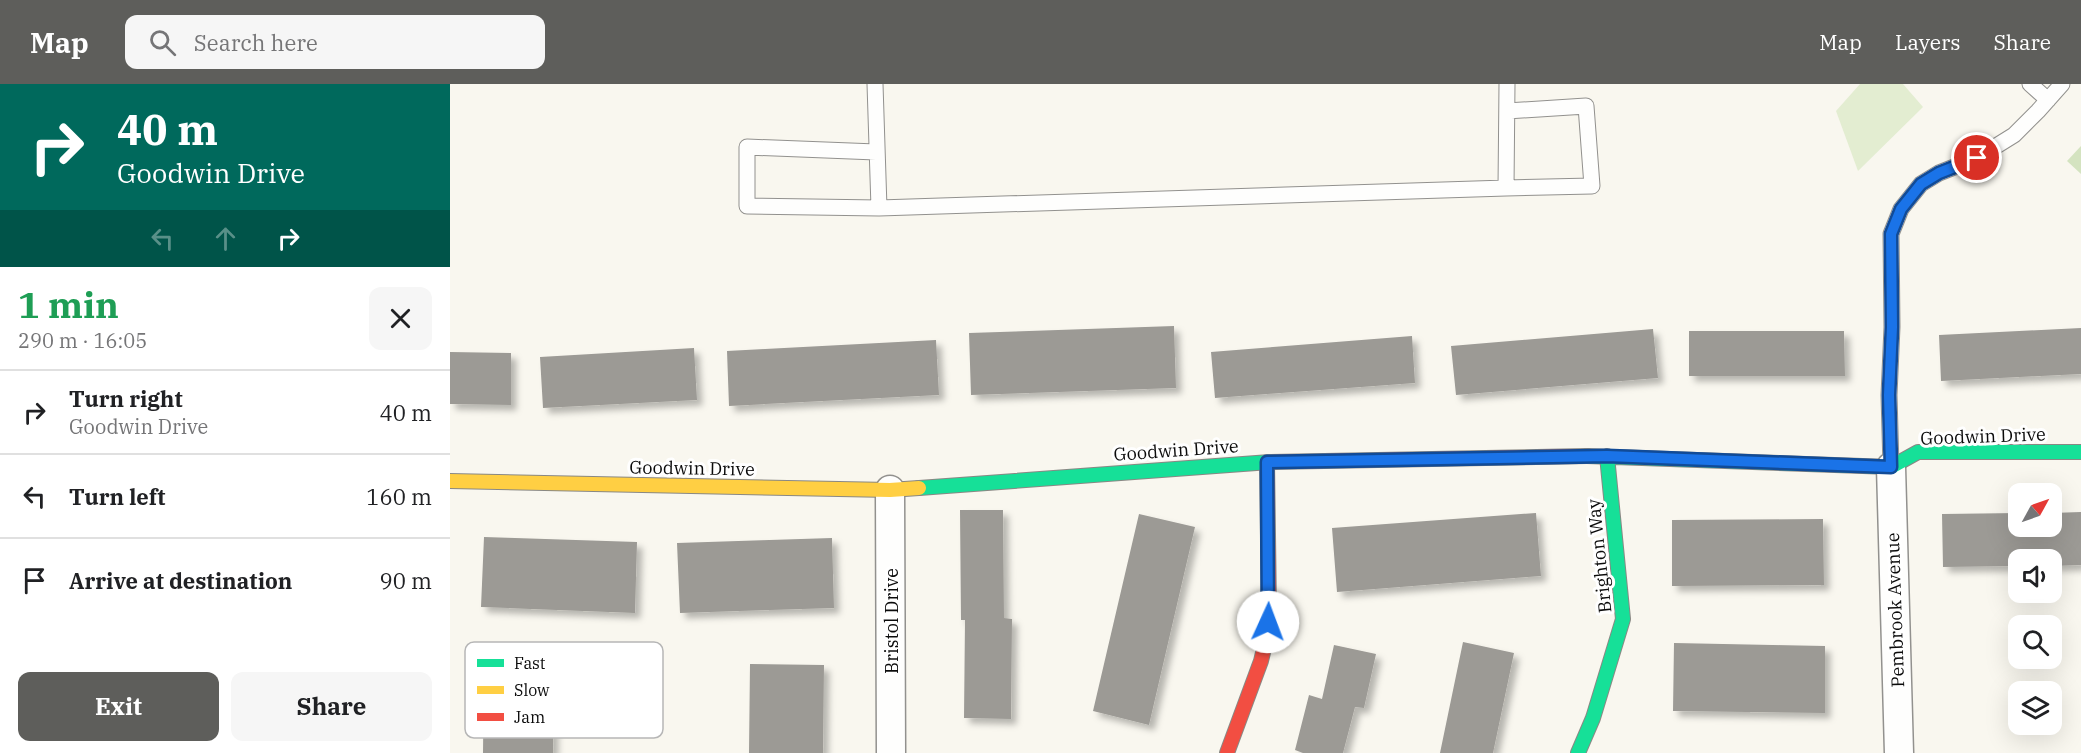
<!DOCTYPE html>
<meta charset="utf-8">
<style>
body{margin:0;font-family:"IBM Plex Serif",serif;background:#f6f6f6;color:#202124;height:100vh;display:flex;flex-direction:column;font-size:22px;white-space:nowrap}
*{box-sizing:border-box;margin:0}
p{font-size:20px;color:#757577}
.icon{flex:none;width:33px;height:33px;fill:none;stroke:currentColor;stroke-width:2;stroke-linecap:round;stroke-linejoin:round}
.map{position:relative;flex:1;overflow:hidden}
.panel{display:flex;flex-direction:column;background:#fff;width:450px}
.panel>*{flex:none}
.guide{background:#00695c;color:#fff;overflow:hidden}
.needle{width:39px;rotate:50deg}
.tools{position:absolute;left:1558px;top:399px;display:grid;gap:12px}
.tools a{display:grid;place-items:center;width:54px;height:54px;border-radius:12px;background:#fff;box-shadow:0 6px 24px #0002;font-size:30px}
.pin{position:absolute;display:grid;place-items:center;width:51px;height:51px;color:#fff;margin:-26px;border:3px solid #fff;border-radius:50%;box-shadow:0 2px 6px #0007}
.me{position:absolute;width:66px;margin:-33px;rotate:2deg;stroke-linejoin:round;filter:drop-shadow(0 0 4px #0008)}
.turn{display:flex;align-items:center;gap:21px;height:126px;padding:0 18px;font-size:27px}
.turn .icon{width:78px;height:78px;stroke-width:2.5}
.turn b{display:block;font-size:42px;line-height:51px}
.lanes{display:flex;align-items:center;height:57px;padding:0 18px;background:#0003;justify-content:center;gap:30px;direction:ltr}
.lanes .off{opacity:.35}
.round{display:grid;place-items:center;flex:none;width:63px;height:63px;border-radius:12px;background:#f6f6f6}
.headline{display:flex;align-items:center;justify-content:space-between;height:102px;padding:0 18px}
h1{font-size:36px;font-weight:800;line-height:45px;color:#1e9e55}
.button{display:flex;gap:12px;margin-top:auto;padding:12px 18px}
.button a{flex:1;height:69px;border-radius:12px;background:#5e5e5b;color:#fff;font-size:24px;font-weight:800;line-height:69px;text-align:center}
.button a+a{background:#f6f6f6;color:#202124}
ul{padding:0;list-style:none}
li{display:flex;align-items:center;gap:18px;height:84px;padding:0 18px;border-top:2px solid #e0e0e0}
li div{flex:1}
li b{display:block;font-size:22px}
li em{font-style:normal}
header{display:flex;align-items:center;gap:36px;box-sizing:border-box;height:84px;padding:0 30px;background:#5e5e5b;color:#fff}
header strong{font-size:28px}
nav{display:flex;gap:33px;margin-inline-start:auto;font-size:21px}
.search{width:420px;height:54px;background:#f6f6f6;display:flex;align-items:center;gap:15px;box-sizing:border-box;padding:0 21px;border-radius:12px;color:#757577;font-size:22px}
main{display:flex;flex:1;min-height:0}
.map>svg:first-child{display:block}
.green{fill:#e3edd1}
.forest{fill:#d4e3c0}
.building{fill:#9c9a95;filter:url(#shadow)}
.lines{fill:none;stroke-linecap:round;stroke-linejoin:round}
.lane-casing{stroke:#92918e;stroke-width:17}
.street-casing{stroke:#92918e;stroke-width:31}
.fast-casing{stroke:#898884;stroke-width:16}
.slow-casing{stroke:#898884;stroke-width:16}
.jam-casing{stroke:#898884;stroke-width:16}
.lane{stroke:#fefefd;stroke-width:15}
.street{stroke:#fefefd;stroke-width:28}
.fast{stroke:#16e098;stroke-width:14}
.slow{stroke:#ffcf43;stroke-width:14}
.jam{stroke:#f24e42;stroke-width:14}
.route-casing{stroke:#114b97;stroke-width:15}
.route{stroke:#1a73e8;stroke-width:10}
.labels{text-anchor:middle;dominant-baseline:central;stroke-width:6;stroke-linejoin:round;paint-order:stroke}
.street-label{font-size:18px;fill:#0b0b0b;stroke:#fff}
.key{fill:#fff;stroke:#b6b6b6;stroke-width:1.5}
.key-label{font-size:16px;fill:#0b0b0b}
</style>
<header>
<strong>Map</strong>
<div class="search"><svg class="icon" aria-label="search" viewBox="0 0 24 24"><circle cx="10" cy="10" r="6"/><path d="M15 15l6 6"/></svg>Search here</div>
<nav><a>Map</a><a>Layers</a><a>Share</a></nav>
</header>
<main>
<section class="panel">
<div class="guide">
<div class="turn"><svg class="icon" aria-label="right" viewBox="0 0 24 24"><path d="M7 20v-9h11M14 6l5 5-5 5"/></svg><div><b>40 m</b>Goodwin Drive</div></div>
<div class="lanes"><svg class="icon off" aria-label="left" viewBox="0 0 24 24"><path d="M17 20v-9H6M10 6l-5 5 5 5"/></svg><svg class="icon off" aria-label="ahead" viewBox="0 0 24 24"><path d="M12 20V5M6 11l6-6 6 6"/></svg><svg class="icon" aria-label="right" viewBox="0 0 24 24"><path d="M7 20v-9h11M14 6l5 5-5 5"/></svg></div>
</div>
<div class="headline"><div><h1>1 min</h1><p>290 m · 16:05</p></div><a class="round"><svg class="icon" aria-label="close" viewBox="0 0 24 24"><path d="M6 6l12 12M18 6L6 18"/></svg></a></div>
<ul>
<li><svg class="icon" aria-label="right" viewBox="0 0 24 24"><path d="M7 20v-9h11M14 6l5 5-5 5"/></svg><div><b>Turn right</b><p>Goodwin Drive</p></div><em>40 m</em></li>
<li><svg class="icon" aria-label="left" viewBox="0 0 24 24"><path d="M17 20v-9H6M10 6l-5 5 5 5"/></svg><div><b>Turn left</b></div><em>160 m</em></li>
<li><svg class="icon" aria-label="arrive" viewBox="0 0 24 24"><path d="M6 21V4h12l-3 4 3 4H6"/></svg><div><b>Arrive at destination</b></div><em>90 m</em></li>
</ul>
<div class="button"><a>Exit</a><a>Share</a></div>
</section>
<div class="map">
<svg width="1631" height="669" viewBox="0 0 1631 669">
<defs>
<filter id="shadow"><feDropShadow dx="5.5" dy="5.5" stdDeviation="3" flood-color="#0004"/></filter>
</defs>
<rect width="100%" height="100%" fill="#f9f7ef"/>
<path class="green" d="M 1410,0 L 1453,0 L 1473,23 L 1408,87 L 1386,27 Z"/>
<path class="forest" d="M 1631,62 L 1631,90 L 1617,77 Z"/>
<path class="building" d="M 724,242 L 726,304 L 521,311 L 519,249 Z
M 1631,244 L 1631,290 L 1491,297 L 1489,251 Z
M 1203,245 L 1208,294 L 1006,311 L 1001,262 Z
M 1239,247 L 1394,247 L 1395,292 L 1239,292 Z
M 962,252 L 965,299 L 765,314 L 761,268 Z
M 486,256 L 489,311 L 279,322 L 277,267 Z
M 244,264 L 247,316 L 93,324 L 90,273 Z
M 0,268 L 61,269 L 61,321 L 0,320 Z
M 510,426 L 553,426 L 554,534 L 562,535 L 561,635 L 514,634 L 515,536 L 511,536 Z
M 1631,428 L 1631,481 L 1602,482 L 1602,476 L 1569,476 L 1569,482 L 1493,483 L 1492,430 L 1569,429 L 1569,442 L 1602,442 L 1602,429 Z
M 1086,429 L 1091,492 L 887,508 L 882,444 Z
M 689,430 L 745,443 L 699,641 L 643,627 Z
M 1373,435 L 1374,501 L 1222,502 L 1222,436 Z
M 34,453 L 187,458 L 185,529 L 31,523 Z
M 382,454 L 384,524 L 230,529 L 227,459 Z
M 1013,558 L 1064,569 L 1043,669 L 990,669 Z
M 1224,559 L 1375,562 L 1375,629 L 1223,627 Z
M 884,561 L 926,570 L 914,624 L 905,623 L 893,669 L 853,669 L 845,666 L 859,611 L 872,615 Z
M 34,576 L 104,577 L 103,669 L 33,669 Z
M 300,580 L 374,581 L 373,669 L 299,669 Z"/>
<g class="lines">
<defs>
<path id="lane" d="M 425,0 L 429,124
M 1580,0 L 1598,16
M 426,68 L 297,63 L 297,122 L 429,124 L 1056,104 L 1057,0
M 1056,104 L 1142,102 L 1136,22 L 1057,27
M 1441,383 L 1439,311 L 1442,243 L 1441,150 L 1451,125 L 1471,100 L 1489,89 L 1527,74 L 1564,51 L 1588,27 L 1612,0"/>
<path id="street" d="M 1441,383 L 1449,669
M 440,406 L 441,669"/>
<path id="fast" d="M 1137,372 L 1441,383 L 1468,368 L 1631,368
M 469,404 L 820,378
M 1128,669 L 1143,634 L 1173,535 L 1157,372"/>
<path id="slow" d="M 0,397 L 440,406 L 469,404"/>
<path id="jam" d="M 820,378 L 1137,372
M 777,669 L 811,577 L 817,552 L 819,524 L 817,378"/>
</defs>
<use href="#lane" class="lane-casing"/>
<use href="#street" class="street-casing"/>
<use href="#fast" class="fast-casing"/>
<use href="#slow" class="slow-casing"/>
<use href="#jam" class="jam-casing"/>
<use href="#lane" class="lane"/>
<use href="#street" class="street"/>
<use href="#fast" class="fast"/>
<use href="#slow" class="slow"/>
<use href="#jam" class="jam"/>
</g>
<g class="lines">
<defs>
<path id="route" d="M 818,538 L 817,378 L 1157,372 L 1441,383 L 1439,311 L 1442,243 L 1441,150 L 1451,125 L 1471,100 L 1489,89 L 1527,74"/>
</defs>
<use href="#route" class="route-casing"/>
<use href="#route" class="route"/>
</g>
<g class="labels">
<g class="street-label">
<text transform="translate(1533 352) rotate(-2)">Goodwin Drive</text>
<text transform="translate(726 366) rotate(-4)">Goodwin Drive</text>
<text transform="translate(242 384) rotate(1)">Goodwin Drive</text>
<text transform="translate(1149 472) rotate(-96)">Brighton Way</text>
<text transform="translate(1445 526) rotate(-92)">Pembrook Avenue</text>
<text transform="translate(441 537) rotate(-90)">Bristol Drive</text>
</g>
</g>
<rect x="15" y="558" width="198" height="96" rx="9" class="key"/>
<rect x="27" y="575" width="27" height="8" fill="#16e098"/>
<rect x="27" y="602" width="27" height="8" fill="#ffcf43"/>
<rect x="27" y="629" width="27" height="8" fill="#f24e42"/>
<g class="key-label">
<text x="64" y="585">Fast</text>
<text x="64" y="612">Slow</text>
<text x="64" y="639">Jam</text>
</g>
</svg>
<div class="tools">
<a><svg class="needle" viewBox="-14 -14 28 28"><path d="M0-13l5 13h-10z" fill="#e53935"/><path d="M0 13l5-13h-10z" fill="#757577"/></svg></a>
<a><svg class="icon" aria-label="sound" viewBox="0 0 24 24"><path d="M4 9h4l5-4v14l-5-4H4zM17 9q2 3 0 6"/></svg></a>
<a><svg class="icon" aria-label="search" viewBox="0 0 24 24"><circle cx="10" cy="10" r="6"/><path d="M15 15l6 6"/></svg></a>
<a><svg class="icon" aria-label="layers" viewBox="0 0 24 24"><path d="M12 4l9 5-9 5-9-5zM3 14l9 5 9-5"/></svg></a>
</div>
<div class="pin" style="left:1527px;top:74px;background:#d93025"><svg class="icon" aria-label="arrive" viewBox="0 0 24 24"><path d="M6 21V4h12l-3 4 3 4H6"/></svg></div>
<svg class="me" style="left:818px;top:538px" viewBox="-20 -20 40 40"><circle r="19" fill="#fff"/><path d="M0-13L10 11 0 6-10 11z" fill="#1a73e8"/></svg>
</div>
</main>
